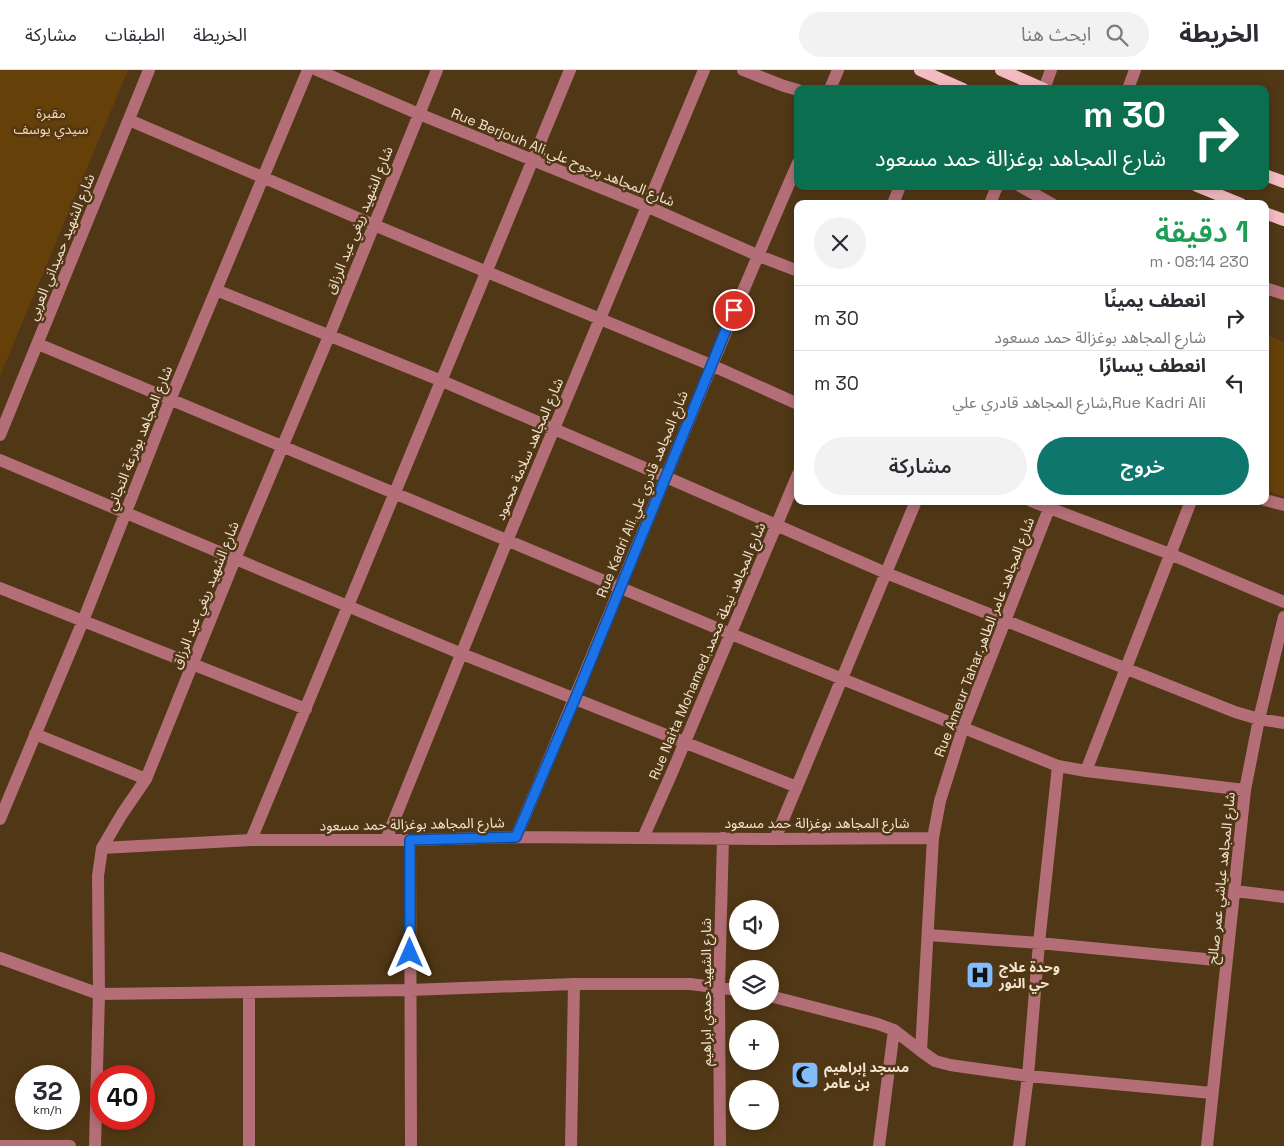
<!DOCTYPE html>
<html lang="ar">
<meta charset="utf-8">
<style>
body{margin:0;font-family:"Space Grotesk","Noto Sans Arabic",sans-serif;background:#f2f2f3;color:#2b2b33;direction:rtl;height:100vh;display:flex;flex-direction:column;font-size:19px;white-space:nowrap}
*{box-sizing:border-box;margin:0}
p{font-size:16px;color:#7c7c81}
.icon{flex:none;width:28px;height:28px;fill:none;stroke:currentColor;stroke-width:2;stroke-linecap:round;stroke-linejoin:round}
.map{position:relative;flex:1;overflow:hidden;direction:ltr}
.sheet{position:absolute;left:794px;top:130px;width:475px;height:305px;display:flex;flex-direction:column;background:#fff;border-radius:10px;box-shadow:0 2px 8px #0003;direction:rtl}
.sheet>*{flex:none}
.banner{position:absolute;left:794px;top:15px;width:475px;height:105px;border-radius:10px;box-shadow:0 2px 8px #0003;direction:rtl;background:#0b6e4f;color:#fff;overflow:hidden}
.buttons{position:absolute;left:729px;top:830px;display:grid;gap:10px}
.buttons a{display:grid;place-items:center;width:50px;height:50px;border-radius:50%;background:#fff;box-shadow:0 2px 8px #0003;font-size:25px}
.speed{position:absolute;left:15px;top:995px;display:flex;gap:10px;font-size:25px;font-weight:700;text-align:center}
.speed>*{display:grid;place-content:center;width:65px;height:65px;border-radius:50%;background:#fff;box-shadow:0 2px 8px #0003;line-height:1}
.speed small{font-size:12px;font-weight:400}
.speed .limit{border:8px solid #d22;background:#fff;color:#111}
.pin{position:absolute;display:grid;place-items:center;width:42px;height:42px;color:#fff;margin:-21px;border:2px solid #fff;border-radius:50%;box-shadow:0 1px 5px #0007}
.me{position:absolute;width:55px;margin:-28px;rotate:0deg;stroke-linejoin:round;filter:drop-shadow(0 0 4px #0008)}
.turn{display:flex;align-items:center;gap:18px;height:105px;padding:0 20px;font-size:22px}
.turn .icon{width:65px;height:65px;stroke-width:2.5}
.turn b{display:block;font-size:35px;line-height:42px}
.round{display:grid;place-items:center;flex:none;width:52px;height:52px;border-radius:26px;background:#f2f2f3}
.head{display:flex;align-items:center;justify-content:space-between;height:85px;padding:0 20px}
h1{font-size:30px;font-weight:600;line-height:38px;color:#1e9e55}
.primary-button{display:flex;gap:10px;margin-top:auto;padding:10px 20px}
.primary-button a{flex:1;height:58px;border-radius:30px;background:#0f766e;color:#fff;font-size:20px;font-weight:600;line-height:58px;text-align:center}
.primary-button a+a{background:#f2f2f3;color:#2b2b33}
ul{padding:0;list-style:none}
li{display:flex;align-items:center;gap:15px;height:65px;padding:0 20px;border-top:1px solid #e1e1e2}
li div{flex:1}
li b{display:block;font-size:19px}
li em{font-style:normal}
header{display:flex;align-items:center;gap:30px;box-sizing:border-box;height:70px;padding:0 25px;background:#fff;border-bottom:1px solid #e1e1e2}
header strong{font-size:24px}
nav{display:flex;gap:28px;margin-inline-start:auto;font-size:18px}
.search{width:350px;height:45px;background:#f2f2f3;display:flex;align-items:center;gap:12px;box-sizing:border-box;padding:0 18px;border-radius:28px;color:#7c7c81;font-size:19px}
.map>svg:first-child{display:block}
.green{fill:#654109}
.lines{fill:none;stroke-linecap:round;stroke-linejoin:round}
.minor{stroke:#b36e77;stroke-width:12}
.major{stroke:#f4bbc1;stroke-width:12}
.route-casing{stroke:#114b97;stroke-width:12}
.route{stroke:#1a73e8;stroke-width:9}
.labels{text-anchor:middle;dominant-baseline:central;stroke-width:5;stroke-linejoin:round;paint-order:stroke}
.park-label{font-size:14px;fill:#f8d5ab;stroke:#503715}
.street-label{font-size:14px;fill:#f3e3d0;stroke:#503715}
.poi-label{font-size:14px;font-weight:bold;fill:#f3e3d0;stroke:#503715;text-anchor:start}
</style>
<header>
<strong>الخريطة</strong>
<div class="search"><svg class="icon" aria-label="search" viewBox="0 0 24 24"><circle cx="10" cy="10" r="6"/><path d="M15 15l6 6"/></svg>ابحث هنا</div>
<nav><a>الخريطة</a><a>الطبقات</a><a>مشاركة</a></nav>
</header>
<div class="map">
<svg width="1284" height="1076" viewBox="0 0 1284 1076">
<rect width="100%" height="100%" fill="#503715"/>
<path class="green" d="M 0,0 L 128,0 L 0,306 Z
M 1265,264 L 1284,272 L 1284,426 L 1265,421 Z"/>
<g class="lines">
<path class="minor" d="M 317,0 L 419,44 L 646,136 L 757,185 L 798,201
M 743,0 L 784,16 L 798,20
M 830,19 L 838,0
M 1044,19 L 1051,0
M 1128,19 L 1135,0
M 129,50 L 374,155 L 711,295 L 798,334
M 1020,116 L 1052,134
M 893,134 L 900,116
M 990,134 L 997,116
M 1265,218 L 1284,224
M 216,220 L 442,311 L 666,407 L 886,503 L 1235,642 L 1259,649 L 1284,653
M 38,274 L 731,564 L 1058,696 L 1086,701 L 1245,720
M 0,365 L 149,0
M 0,390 L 462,584 L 797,717
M 1265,430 L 1284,435
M 1031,431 L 1170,484 L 1284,532
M 0,518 L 306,639
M 35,664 L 146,709
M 1086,701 L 1191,431
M 0,749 L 83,551 L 170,330 L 308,0
M 516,767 C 612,543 700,316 798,93
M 643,768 L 671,705 L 798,404
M 775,769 L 916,431
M 251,770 L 570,0
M 386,770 L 507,471 L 704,0
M 410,770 L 411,1076
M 102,778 L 251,770 L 410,770 L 516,767 L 775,769 L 933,768
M 1235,821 L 1284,827
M 928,865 L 1039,873 L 1226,891
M 0,888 L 99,924 L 410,920 L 574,914 L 690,914 L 738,920
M 770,926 L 878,954 L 894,960 L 921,981 L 935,991 L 950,995 L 1028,1006 L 1212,1023
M 921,981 L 933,768 L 940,731 L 963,658 L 1052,431
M 0,1076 L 70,1076
M 95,1076 L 99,924 L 98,806 L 102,778 L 122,744 L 146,709 L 235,489 L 329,266 L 437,0
M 249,1076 L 249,922
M 571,1076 L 574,914
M 720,1076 L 719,918 L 723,768
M 879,1076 L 894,960
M 1019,1076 L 1028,1006 L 1039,873 L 1058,696
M 1207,1076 L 1245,720 L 1259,649 L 1284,547"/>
<path class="major" d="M 920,0 L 963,19
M 1001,0 L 1044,19
M 1265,105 L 1284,112
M 1197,116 L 1241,134
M 1265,143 L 1284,150"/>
</g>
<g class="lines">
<defs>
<path id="route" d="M 410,883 L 410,770 L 516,767 L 575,629 L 734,240"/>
</defs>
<use href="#route" class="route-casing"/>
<use href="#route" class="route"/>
</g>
<defs>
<symbol id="hospital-square" viewBox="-11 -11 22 22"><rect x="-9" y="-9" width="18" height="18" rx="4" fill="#83bcfb" stroke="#503715"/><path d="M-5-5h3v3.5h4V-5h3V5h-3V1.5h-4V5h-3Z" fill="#111"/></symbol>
<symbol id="mosque-square" viewBox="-11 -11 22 22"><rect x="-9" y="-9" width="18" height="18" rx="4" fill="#83bcfb" stroke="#503715"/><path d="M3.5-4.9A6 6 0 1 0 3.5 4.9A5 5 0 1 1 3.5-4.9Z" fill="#111"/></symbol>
</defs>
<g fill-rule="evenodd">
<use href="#hospital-square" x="964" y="889" width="32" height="32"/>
<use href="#mosque-square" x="789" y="989" width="32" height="32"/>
</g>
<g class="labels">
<g class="park-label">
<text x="51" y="43">مقبرة<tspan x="51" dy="16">سيدي يوسف</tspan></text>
</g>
<g class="street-label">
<text transform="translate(563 87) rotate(22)">Rue Berjouh Ali,شارع المجاهد برجوح علي</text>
<text transform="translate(359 150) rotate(-68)">شارع الشهيد ريغي عبد الرزاق</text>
<text transform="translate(61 177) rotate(-68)">شارع الشهيد حميداني العربي</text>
<text transform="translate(139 368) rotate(-68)">شارع المجاهد بوترعة التجاني</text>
<text transform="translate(529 379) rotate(-67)">شارع المجاهد سلامة محمود</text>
<text transform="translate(642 424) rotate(-68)">Rue Kadri Ali,شارع المجاهد قادري علي</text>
<text transform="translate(205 525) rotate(-68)">شارع الشهيد ريغي عبد الرزاق</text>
<text transform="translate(984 567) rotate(-69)">Rue Ameur Tahar,شارع المجاهد عامر الطاهر</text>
<text transform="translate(707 581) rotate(-67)">Rue Naita Mohamed,شارع المجاهد نيطة محمد</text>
<text x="817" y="753">شارع المجاهد بوغزالة حمد مسعود</text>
<text transform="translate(412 754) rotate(-1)">شارع المجاهد بوغزالة حمد مسعود</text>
<text transform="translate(1221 808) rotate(-84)">شارع المجاهد عياشي عمر صالح</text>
<text transform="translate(706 922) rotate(-90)">شارع الشهيد حمدي ابراهيم</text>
</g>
<g class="poi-label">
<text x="999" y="897">وحدة علاج<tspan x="999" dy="16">حي النور</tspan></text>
<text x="824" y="997">مسجد إبراهيم<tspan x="824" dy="16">بن عامر</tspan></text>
</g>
</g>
</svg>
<div class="buttons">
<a><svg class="icon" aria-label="sound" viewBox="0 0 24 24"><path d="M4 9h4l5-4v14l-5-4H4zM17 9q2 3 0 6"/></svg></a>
<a><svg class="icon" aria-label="layers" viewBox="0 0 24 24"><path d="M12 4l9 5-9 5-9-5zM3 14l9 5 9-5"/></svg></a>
<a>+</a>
<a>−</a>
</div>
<div class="speed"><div>32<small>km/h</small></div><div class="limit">40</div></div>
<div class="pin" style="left:734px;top:240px;background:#d93025"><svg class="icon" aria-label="arrive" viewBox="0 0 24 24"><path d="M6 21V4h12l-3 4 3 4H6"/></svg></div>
<svg class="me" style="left:410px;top:883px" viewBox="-20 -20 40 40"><path d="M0-17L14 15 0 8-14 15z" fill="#1a73e8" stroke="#fff" stroke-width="4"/></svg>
<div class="banner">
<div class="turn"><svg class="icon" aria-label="right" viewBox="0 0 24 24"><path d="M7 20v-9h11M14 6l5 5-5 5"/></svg><div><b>30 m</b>شارع المجاهد بوغزالة حمد مسعود</div></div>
</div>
<section class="sheet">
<div class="head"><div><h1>1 دقيقة</h1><p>230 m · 08:14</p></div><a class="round"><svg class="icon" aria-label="close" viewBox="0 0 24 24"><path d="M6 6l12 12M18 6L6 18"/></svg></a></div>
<ul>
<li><svg class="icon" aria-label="right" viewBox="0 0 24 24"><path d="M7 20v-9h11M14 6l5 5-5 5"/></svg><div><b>انعطف يمينًا</b><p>شارع المجاهد بوغزالة حمد مسعود</p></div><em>30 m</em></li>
<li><svg class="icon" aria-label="left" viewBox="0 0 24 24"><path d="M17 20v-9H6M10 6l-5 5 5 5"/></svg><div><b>انعطف يسارًا</b><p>Rue Kadri Ali,شارع المجاهد قادري علي</p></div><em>30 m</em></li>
</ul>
<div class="primary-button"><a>خروج</a><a>مشاركة</a></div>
</section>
</div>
